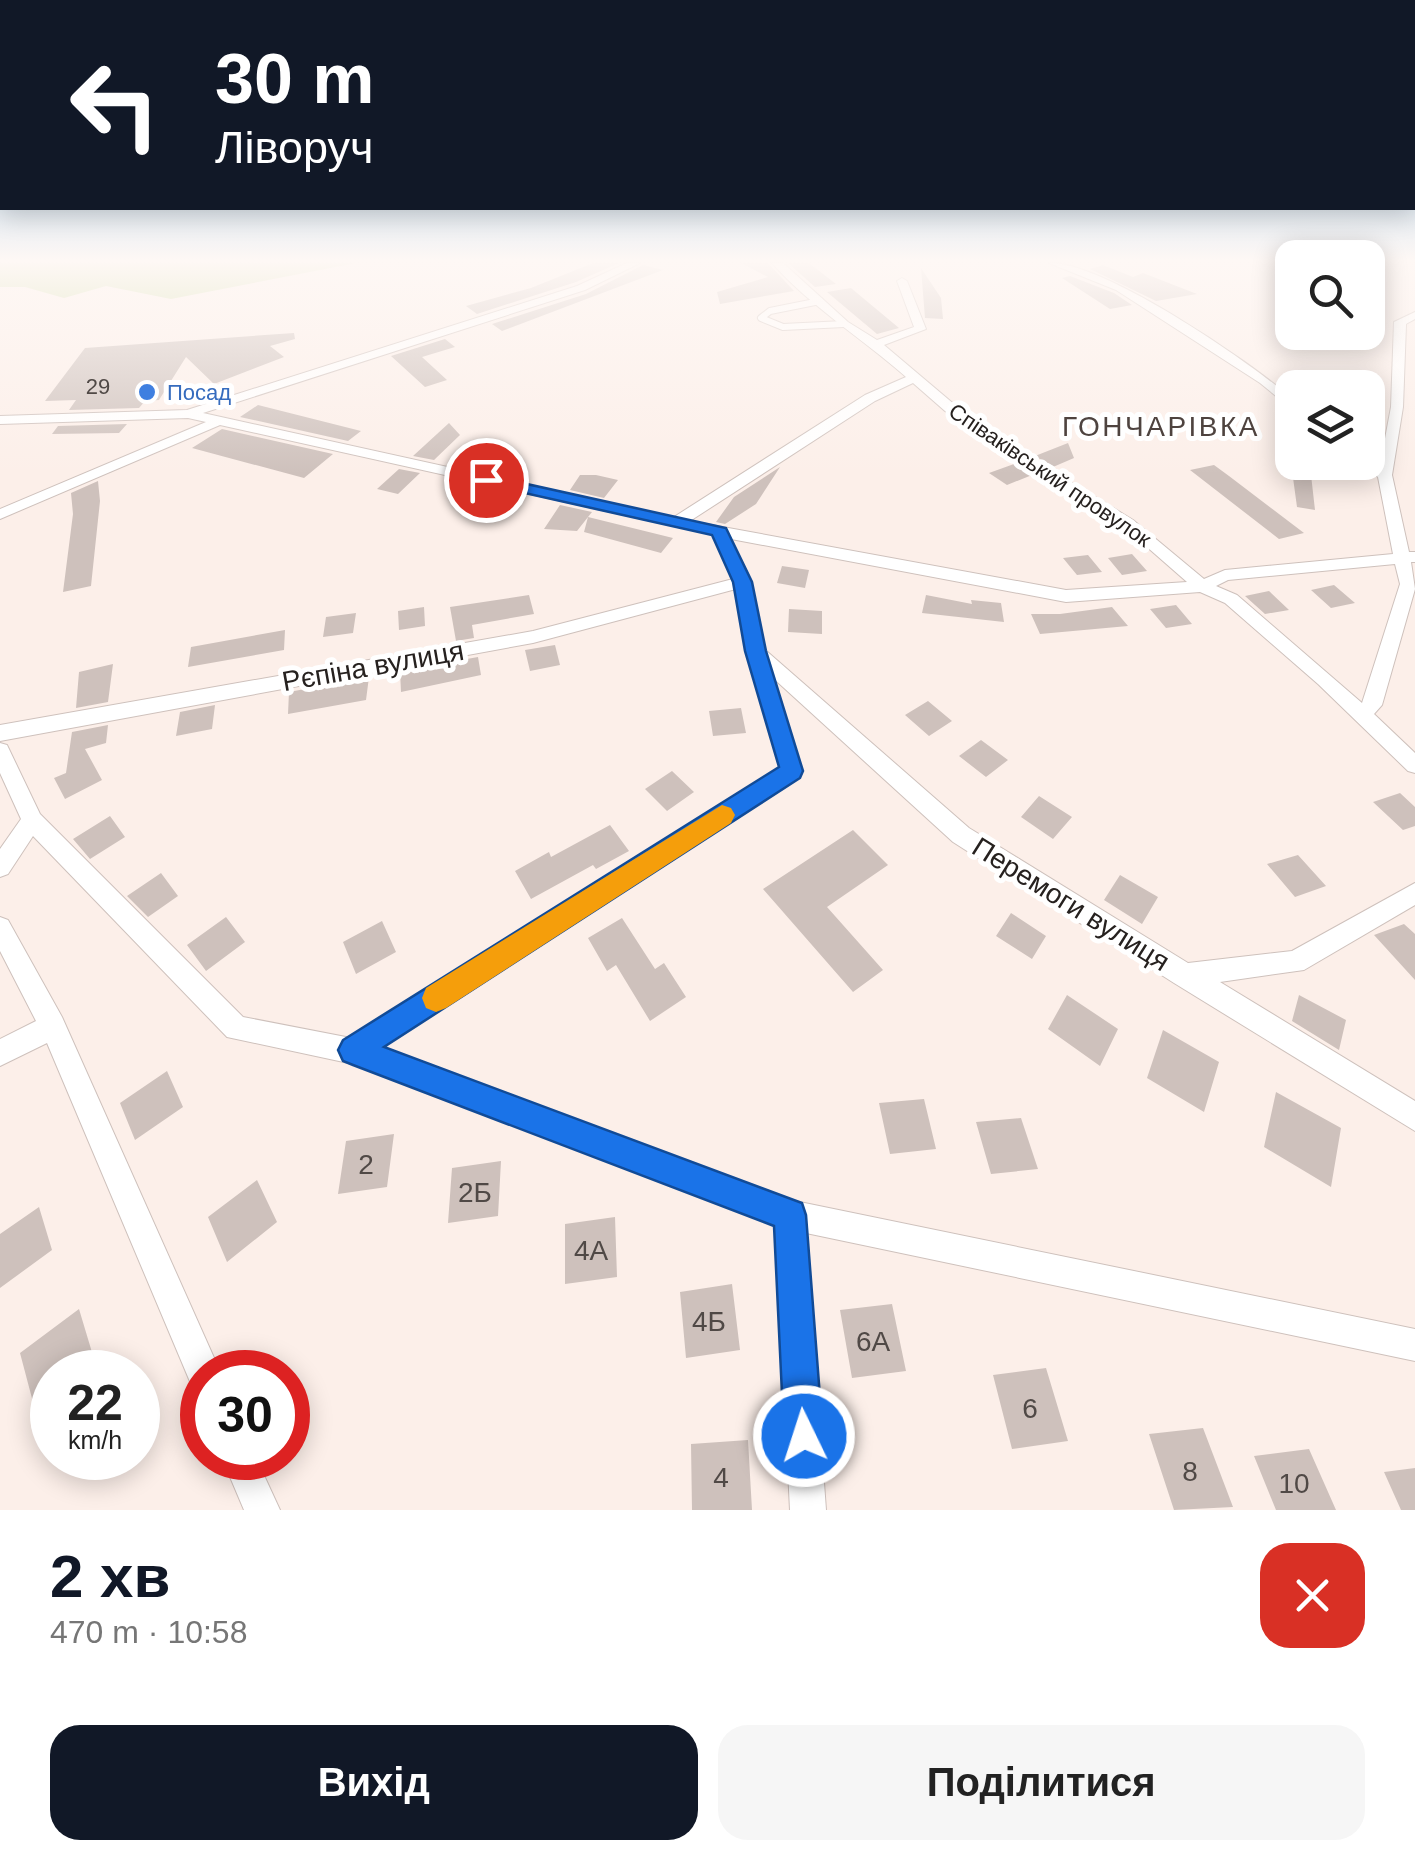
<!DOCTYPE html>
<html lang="uk">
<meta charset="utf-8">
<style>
body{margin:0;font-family:Helvetica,sans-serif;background:#f6f6f6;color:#222;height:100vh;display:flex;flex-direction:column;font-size:38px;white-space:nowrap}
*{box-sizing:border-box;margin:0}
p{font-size:32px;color:#767676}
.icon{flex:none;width:55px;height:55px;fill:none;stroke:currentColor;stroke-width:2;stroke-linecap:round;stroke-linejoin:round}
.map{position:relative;height:1510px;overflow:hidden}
.panel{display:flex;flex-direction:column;background:#fff;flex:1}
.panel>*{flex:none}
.top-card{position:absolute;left:0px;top:0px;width:1415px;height:210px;box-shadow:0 5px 25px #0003;background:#111827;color:#fff;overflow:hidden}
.tools{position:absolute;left:1275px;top:240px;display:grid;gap:20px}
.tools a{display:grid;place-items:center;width:110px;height:110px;border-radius:20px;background:#fff;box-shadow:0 5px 25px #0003;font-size:50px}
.speed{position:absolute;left:30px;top:1350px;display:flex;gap:20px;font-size:50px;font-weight:700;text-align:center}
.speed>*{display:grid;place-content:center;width:130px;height:130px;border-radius:50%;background:#fff;box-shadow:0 5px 25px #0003;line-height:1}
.speed small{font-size:25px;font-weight:400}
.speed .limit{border:15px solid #d22;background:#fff;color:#111}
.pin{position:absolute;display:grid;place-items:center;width:85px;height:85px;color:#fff;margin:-42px;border:5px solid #fff;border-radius:50%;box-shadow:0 2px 10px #0007}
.me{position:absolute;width:110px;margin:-55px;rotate:356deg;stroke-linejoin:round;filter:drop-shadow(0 0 8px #0008)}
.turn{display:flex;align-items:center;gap:35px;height:210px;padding:0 50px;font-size:45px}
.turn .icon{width:130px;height:130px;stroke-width:2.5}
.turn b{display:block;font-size:70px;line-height:85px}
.round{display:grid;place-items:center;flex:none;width:105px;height:105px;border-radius:30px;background:#f6f6f6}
.headline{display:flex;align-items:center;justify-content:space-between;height:170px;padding:0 50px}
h1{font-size:60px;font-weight:700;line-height:75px;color:#111827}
.button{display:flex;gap:20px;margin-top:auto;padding:20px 50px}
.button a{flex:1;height:115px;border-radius:30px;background:#111827;color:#fff;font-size:40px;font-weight:700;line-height:115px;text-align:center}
.button a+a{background:#f6f6f6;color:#222}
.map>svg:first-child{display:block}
.green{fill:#c8da9e}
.building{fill:#cec1bc}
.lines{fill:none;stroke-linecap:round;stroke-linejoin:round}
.lane-casing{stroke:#cec1bc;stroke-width:8}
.street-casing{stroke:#cec1bc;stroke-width:2}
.lane{stroke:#fff;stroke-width:6}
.street{fill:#fff;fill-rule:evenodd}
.route{fill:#1a73e8;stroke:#114b97;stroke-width:2.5}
.slow{fill:#f59e0b}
.shop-dot{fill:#3f7fe0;stroke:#fff;stroke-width:4}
.labels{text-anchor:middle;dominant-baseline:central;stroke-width:10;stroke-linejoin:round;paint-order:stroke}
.number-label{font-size:22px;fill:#504946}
.far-shop-label{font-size:22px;fill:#366cbe;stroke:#fff;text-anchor:start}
.far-street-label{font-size:22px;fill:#26211f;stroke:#fff}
.far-quarter-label{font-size:28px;letter-spacing:2.5px;fill:#4e433f;stroke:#fff}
.street-label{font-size:28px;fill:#26211f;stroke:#fff}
.near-number-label{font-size:28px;fill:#504946}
</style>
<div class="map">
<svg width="1415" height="1510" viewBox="0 0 1415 1510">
<rect width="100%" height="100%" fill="#fcefe9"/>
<path class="green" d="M 0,263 L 356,263 L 171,299 L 106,286 L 64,298 L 25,287 L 0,287 Z"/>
<path class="building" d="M 593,263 L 619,263 L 576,282 L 477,314 L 466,306 L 531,288 Z
M 741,263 L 768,263 L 794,291 L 720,304 L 717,292 L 768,277 Z
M 788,263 L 809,263 L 836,284 L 815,287 Z
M 643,265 L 663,270 L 502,331 L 492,324 L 586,294 Z
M 1103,265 L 1133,277 L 1143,273 L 1197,294 L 1156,301 L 1090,269 Z
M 921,268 L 941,298 L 943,319 L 925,318 Z
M 1070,276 L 1114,293 L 1132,305 L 1110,309 L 1062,278 Z
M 851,288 L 899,328 L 877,334 L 827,292 Z
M 294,333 L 295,339 L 270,346 L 284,357 L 214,384 L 186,357 L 159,400 L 145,401 L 139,408 L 69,410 L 76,400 L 45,401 L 85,348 Z
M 445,339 L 455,347 L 422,357 L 447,380 L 425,387 L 391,356 Z
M 258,405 L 361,431 L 348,441 L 240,417 Z
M 449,423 L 460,435 L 434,460 L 413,456 Z
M 127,424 L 119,433 L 52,434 L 58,426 Z
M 222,429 L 333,454 L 304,478 L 192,448 Z
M 1068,443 L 1074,458 L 1053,467 L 1035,456 Z
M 1291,463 L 1310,466 L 1315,510 L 1297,507 Z
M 1014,464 L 1032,475 L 1007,485 L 989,473 Z
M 1214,465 L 1229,476 L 1304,533 L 1279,539 L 1190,470 Z
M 780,467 L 756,504 L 725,524 L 716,522 L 734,497 Z
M 399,469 L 420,473 L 398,494 L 377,489 Z
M 580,475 L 596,475 L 618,480 L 604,498 L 570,490 Z
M 98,481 L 100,501 L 91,586 L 63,592 L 73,514 L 71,493 Z
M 495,490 L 517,495 L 496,520 L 473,515 Z
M 560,505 L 592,512 L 588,517 L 673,538 L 661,553 L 584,532 L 588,517 L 577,531 L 544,529 Z
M 1132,554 L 1147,571 L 1122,575 L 1108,558 Z
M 1088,555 L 1102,572 L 1077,575 L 1063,558 Z
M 782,566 L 809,570 L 805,588 L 777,583 Z
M 1334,585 L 1355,603 L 1331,608 L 1311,590 Z
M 1269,591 L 1289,610 L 1265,614 L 1245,596 Z
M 529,595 L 534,614 L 472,625 L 474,638 L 456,641 L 450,607 Z
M 926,595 L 972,604 L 971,600 L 1001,603 L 1004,622 L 922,613 Z
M 1176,605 L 1192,624 L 1166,628 L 1150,609 Z
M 424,607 L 425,626 L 399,630 L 398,611 Z
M 1112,607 L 1128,626 L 1040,634 L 1031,614 L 1060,614 Z
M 789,609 L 822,611 L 822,634 L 788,632 Z
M 356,613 L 353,633 L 323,637 L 326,617 Z
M 285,630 L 284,650 L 188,667 L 191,647 Z
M 555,645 L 560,665 L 530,671 L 525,650 Z
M 478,657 L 481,675 L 401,692 L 400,671 Z
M 113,664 L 108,702 L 76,708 L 79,672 Z
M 369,677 L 366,700 L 288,714 L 289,692 Z
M 928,701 L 952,721 L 929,736 L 905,715 Z
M 215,705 L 212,729 L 176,736 L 180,712 Z
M 741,708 L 746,733 L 713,736 L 709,711 Z
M 108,725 L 106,743 L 85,749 L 102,780 L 65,799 L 54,778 L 66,773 L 72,732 Z
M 981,740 L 1008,760 L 986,777 L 959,756 Z
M 672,771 L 694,792 L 667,811 L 645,789 Z
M 1400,793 L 1415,807 L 1415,826 L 1403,830 L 1373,802 Z
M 1039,796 L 1072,817 L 1053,839 L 1021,817 Z
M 110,816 L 125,837 L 90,859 L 73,839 Z
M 610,825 L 629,851 L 596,869 L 593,865 L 531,899 L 515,871 L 549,852 L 551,857 Z
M 853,830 L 888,865 L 827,907 L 883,970 L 853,992 L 763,889 Z
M 1298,855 L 1326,886 L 1295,897 L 1267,864 Z
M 161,873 L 178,896 L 148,917 L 127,896 Z
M 1120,875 L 1158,897 L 1142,924 L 1104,900 Z
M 1011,913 L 1046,936 L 1032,959 L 996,936 Z
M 226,917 L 245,942 L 206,971 L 187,945 Z
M 622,918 L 655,969 L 664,963 L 686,997 L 650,1021 L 616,965 L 607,971 L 588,938 Z
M 382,921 L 396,952 L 356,974 L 343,942 Z
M 1404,924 L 1415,934 L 1415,980 L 1374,935 Z
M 1067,995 L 1118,1029 L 1100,1066 L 1048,1029 Z
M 1299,995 L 1346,1020 L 1339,1050 L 1292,1021 Z
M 1163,1030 L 1219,1062 L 1204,1112 L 1147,1078 Z
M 167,1071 L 183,1107 L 135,1140 L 120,1103 Z
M 1276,1092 L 1341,1128 L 1331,1187 L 1264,1147 Z
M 924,1099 L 936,1149 L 890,1154 L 879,1103 Z
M 1021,1118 L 1038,1169 L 991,1174 L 976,1122 Z
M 394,1134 L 387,1187 L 338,1194 L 346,1141 Z
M 501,1161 L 498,1216 L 448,1223 L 452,1168 Z
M 257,1180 L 277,1222 L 227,1262 L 208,1217 Z
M 39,1207 L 52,1250 L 0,1288 L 0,1234 Z
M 615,1217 L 617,1277 L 565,1284 L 565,1224 Z
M 732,1284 L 740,1350 L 686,1358 L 680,1292 Z
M 892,1304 L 906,1371 L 852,1378 L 840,1310 Z
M 79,1309 L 94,1359 L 77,1372 L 52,1372 L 52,1392 L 34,1406 L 20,1353 Z
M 1046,1368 L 1068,1441 L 1012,1449 L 993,1375 Z
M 1203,1428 L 1233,1507 L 1174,1510 L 1149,1434 Z
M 748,1440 L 752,1510 L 692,1510 L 691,1444 Z
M 1309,1449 L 1336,1510 L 1276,1510 L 1254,1456 Z
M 1415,1468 L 1415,1510 L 1401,1510 L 1384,1472 Z"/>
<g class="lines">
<defs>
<path id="lane" d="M 820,301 L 770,311 L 761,318 L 783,327 L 844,324"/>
<path id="street" d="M 627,263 L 640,263 L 585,290 L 203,413 L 674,517 L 865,395 L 906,377 C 862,338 811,307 772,263 L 783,263 L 848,322 L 877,340 L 914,327 L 897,281 L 902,278 L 907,281 L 926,329 L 884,345 L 955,405 L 1033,459 L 1133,520 L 1204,579 L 1225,570 L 1393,554 L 1378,477 L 1359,462 L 1368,462 L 1368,458 L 1380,465 L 1391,407 L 1394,322 L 1415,312 L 1415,319 L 1406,324 L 1403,407 L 1392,475 L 1409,552 L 1415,552 L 1415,562 L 1411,562 L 1415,589 L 1382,705 L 1374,714 L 1415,753 L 1415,773 L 1408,771 L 1318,684 L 1225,603 L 1200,592 L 1066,602 L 731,539 L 751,582 L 763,648 L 969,828 L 1188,963 L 1292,951 L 1415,883 L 1415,905 L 1304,970 L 1220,982 L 1415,1101 L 1415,1131 L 1174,983 L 953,842 L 772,677 L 802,771 L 799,777 L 381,1048 L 790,1200 L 1415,1329 L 1415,1361 L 806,1233 L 826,1510 L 790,1510 L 776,1224 L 353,1064 L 227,1037 L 33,836 L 8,874 L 0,877 L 0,849 L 21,819 L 0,773 L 0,743 L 7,745 L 40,814 L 243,1017 L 351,1038 L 781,768 L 746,651 L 736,589 L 533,643 L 0,741 L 0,725 L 533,631 L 733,579 L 714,535 L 220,425 L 0,519 L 0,509 L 206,422 L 188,418 L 0,424 L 0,416 L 187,410 L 577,286 ZM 913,383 L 945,411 L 1023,465 L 1123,526 L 1187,582 L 1066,590 L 690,521 L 875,401 ZM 1395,564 L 1400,584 L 1362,703 L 1237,595 L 1216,586 L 1228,580 Z
M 1049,263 C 1102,261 1250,361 1292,399 L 1292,409 L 1260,383 L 1116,290 Z
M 0,917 L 8,920 L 62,1017 L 215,1360 L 219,1372 L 202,1372 L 202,1388 L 191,1384 L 47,1043 L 0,1066 L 0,1039 L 36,1021 L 0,951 Z
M 222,1458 L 256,1458 L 280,1510 L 244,1510 Z"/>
</defs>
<use href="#lane" class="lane-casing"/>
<use href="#street" class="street-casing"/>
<use href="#lane" class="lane"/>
<use href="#street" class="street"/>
</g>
<linearGradient id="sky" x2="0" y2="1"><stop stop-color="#7fbce9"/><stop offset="0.55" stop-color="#fef8f5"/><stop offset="1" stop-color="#fef8f5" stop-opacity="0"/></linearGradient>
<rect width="1415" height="474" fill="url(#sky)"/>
<path class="route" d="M 486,475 L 726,528 L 752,582 L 766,651 L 803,771 L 800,778 L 384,1047 L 802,1203 L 806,1215 L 823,1436 L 817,1450 L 804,1456 L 790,1450 L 784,1436 L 774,1226 L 353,1065 L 343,1061 L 338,1050 L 343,1040 L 779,767 L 745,651 L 733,582 L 712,535 L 480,483 L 478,480 Z"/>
<path class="slow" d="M 722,805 L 731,808 L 735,815 L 731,823 L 446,1008 L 436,1012 L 426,1008 L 422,998 L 426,988 Z"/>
<circle class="shop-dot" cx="147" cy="392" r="10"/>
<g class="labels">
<g class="number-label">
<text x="98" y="386">29</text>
</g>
<g class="far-shop-label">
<text x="167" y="392">Посад</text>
</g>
<g class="far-street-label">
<text transform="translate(1050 475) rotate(34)">Співаківський провулок</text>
</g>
<g class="far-quarter-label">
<text x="1161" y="426">ГОНЧАРІВКА</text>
</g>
<g class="street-label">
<text transform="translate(373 666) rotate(-10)">Рєпіна вулиця</text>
<text transform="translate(1071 904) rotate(32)">Перемоги вулиця</text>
</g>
<g class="near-number-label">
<text x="366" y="1164">2</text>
<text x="475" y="1192">2Б</text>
<text x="591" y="1250">4А</text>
<text x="709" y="1321">4Б</text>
<text x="873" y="1341">6А</text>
<text x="1030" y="1408">6</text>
<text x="1190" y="1471">8</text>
<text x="721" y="1477">4</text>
<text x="1294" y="1483">10</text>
</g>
</g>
</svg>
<div class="tools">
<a><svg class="icon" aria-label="search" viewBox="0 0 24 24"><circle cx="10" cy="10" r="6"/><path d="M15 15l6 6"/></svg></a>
<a><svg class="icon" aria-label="layers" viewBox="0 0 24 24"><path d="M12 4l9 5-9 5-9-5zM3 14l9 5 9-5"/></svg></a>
</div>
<div class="speed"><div>22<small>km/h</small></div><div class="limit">30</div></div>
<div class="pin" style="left:486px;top:480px;background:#d93025"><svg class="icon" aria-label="arrive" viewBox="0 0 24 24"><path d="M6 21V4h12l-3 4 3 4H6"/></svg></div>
<svg class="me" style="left:804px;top:1436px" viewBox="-20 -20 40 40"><circle r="17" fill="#1a73e8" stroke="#fff" stroke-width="3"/><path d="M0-11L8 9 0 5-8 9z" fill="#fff"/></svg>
<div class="top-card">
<div class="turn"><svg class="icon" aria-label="left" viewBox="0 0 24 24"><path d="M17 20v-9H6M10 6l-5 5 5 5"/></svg><div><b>30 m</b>Ліворуч</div></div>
</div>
</div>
<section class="panel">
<div class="headline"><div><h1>2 хв</h1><p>470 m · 10:58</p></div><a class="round" style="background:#d93025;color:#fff"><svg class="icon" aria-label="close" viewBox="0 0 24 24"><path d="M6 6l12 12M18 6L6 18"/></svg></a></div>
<div class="button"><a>Вихід</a><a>Поділитися</a></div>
</section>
